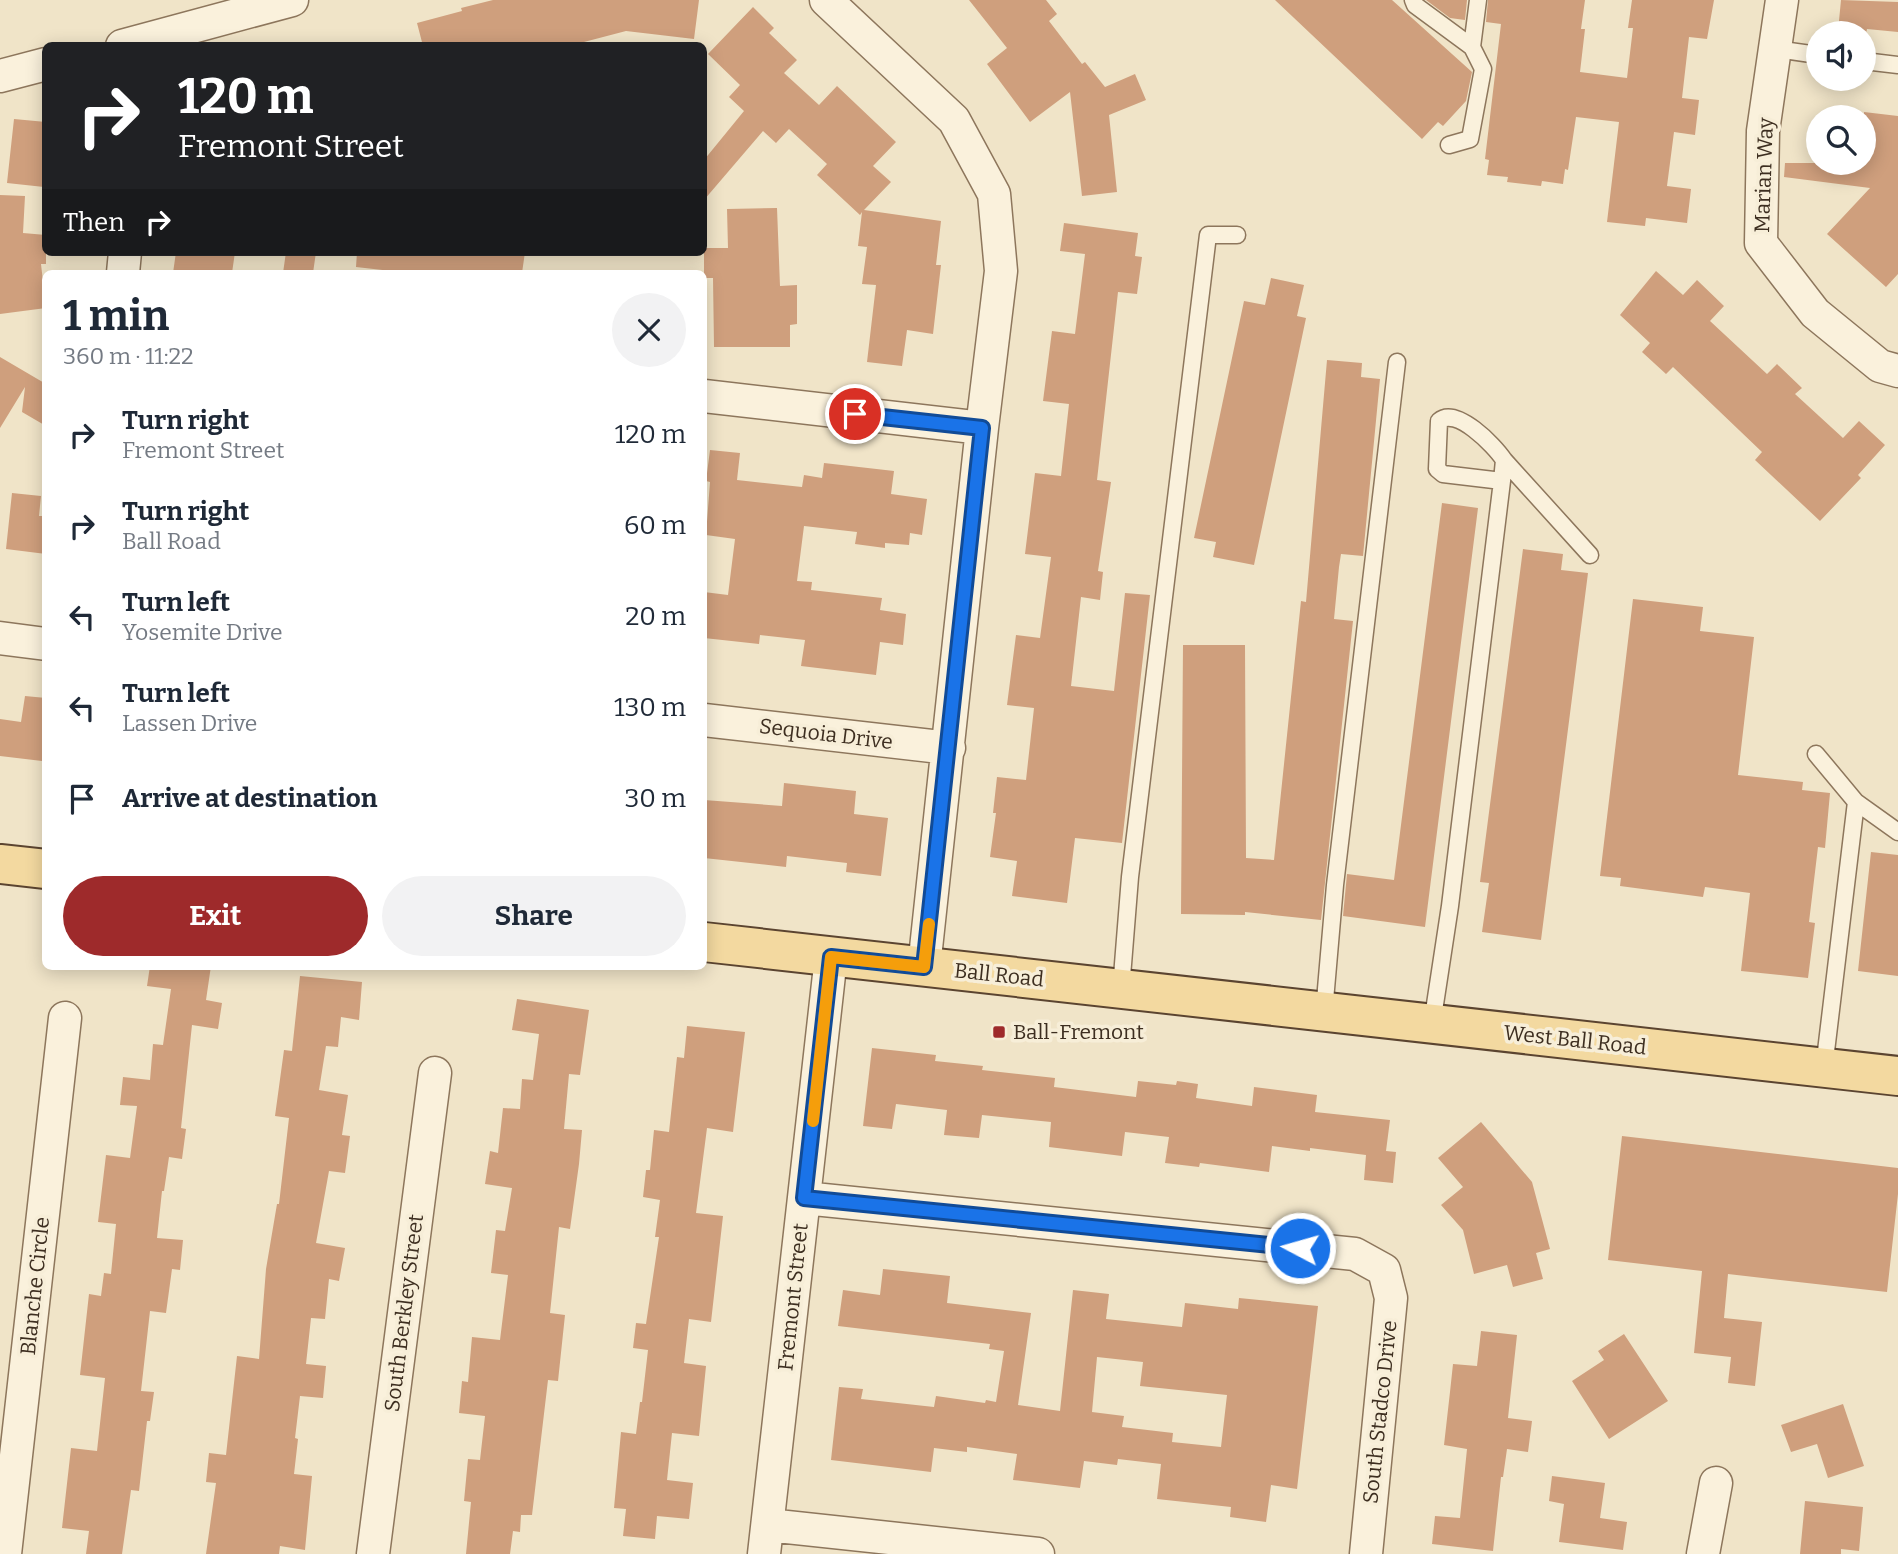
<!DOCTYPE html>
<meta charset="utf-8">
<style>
body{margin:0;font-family:Bitter,serif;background:#f2f2f3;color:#1f2937;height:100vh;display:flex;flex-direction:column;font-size:26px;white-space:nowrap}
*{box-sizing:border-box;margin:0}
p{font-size:23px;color:#747a83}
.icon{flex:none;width:38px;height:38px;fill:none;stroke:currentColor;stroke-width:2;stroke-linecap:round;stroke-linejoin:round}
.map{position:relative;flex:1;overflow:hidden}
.panel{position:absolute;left:42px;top:270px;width:665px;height:700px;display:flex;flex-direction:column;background:#fff;border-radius:10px;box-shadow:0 4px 18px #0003}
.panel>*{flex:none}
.hud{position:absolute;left:42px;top:42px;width:665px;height:214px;border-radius:10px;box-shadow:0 4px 18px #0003;background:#202124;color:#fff;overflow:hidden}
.tools{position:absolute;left:1806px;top:21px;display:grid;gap:14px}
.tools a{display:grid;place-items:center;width:70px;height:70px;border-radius:50%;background:#fff;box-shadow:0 4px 18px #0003;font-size:35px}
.pin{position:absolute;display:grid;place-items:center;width:60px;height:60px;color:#fff;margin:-30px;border:4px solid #fff;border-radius:50%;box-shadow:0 2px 7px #0007}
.me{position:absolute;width:77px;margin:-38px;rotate:276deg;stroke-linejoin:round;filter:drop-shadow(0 0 5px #0008)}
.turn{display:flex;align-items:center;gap:24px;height:147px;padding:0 21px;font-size:32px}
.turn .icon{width:91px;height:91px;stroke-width:2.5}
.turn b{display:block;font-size:49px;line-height:60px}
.then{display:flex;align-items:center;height:66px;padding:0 21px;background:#0003;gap:14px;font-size:26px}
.round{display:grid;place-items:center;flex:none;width:74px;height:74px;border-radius:37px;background:#f2f2f3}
.headline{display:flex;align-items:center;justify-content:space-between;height:119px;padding:0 21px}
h1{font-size:42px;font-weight:700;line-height:52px}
.action{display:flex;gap:14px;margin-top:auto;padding:14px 21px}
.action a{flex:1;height:80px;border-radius:42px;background:#9e2a2b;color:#fff;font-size:28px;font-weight:700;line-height:80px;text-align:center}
.action a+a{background:#f2f2f3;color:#1f2937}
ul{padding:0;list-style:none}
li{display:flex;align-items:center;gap:21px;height:91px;padding:0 21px}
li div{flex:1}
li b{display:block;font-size:26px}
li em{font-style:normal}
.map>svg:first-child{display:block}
.building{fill:#cf9f7d;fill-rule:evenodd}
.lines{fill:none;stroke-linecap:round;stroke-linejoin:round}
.lane-casing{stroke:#8d765c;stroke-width:19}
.street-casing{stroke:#8d765c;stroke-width:35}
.primary-casing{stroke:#5b4430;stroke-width:42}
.lane{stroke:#faf1dc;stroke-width:16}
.street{stroke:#faf1dc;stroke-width:32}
.primary{stroke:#f3d9a0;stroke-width:38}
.route-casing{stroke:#114b97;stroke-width:18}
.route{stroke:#1a73e8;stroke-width:12}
.slow{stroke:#f59e0b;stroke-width:12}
.poi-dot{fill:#9e2a2b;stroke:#f7eed8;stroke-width:2.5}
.labels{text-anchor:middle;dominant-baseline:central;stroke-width:7;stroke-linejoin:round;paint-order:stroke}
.street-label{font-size:21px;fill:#3d2e20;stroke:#f7eed8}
.poi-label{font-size:21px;fill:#3d2e20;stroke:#f7eed8;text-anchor:start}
</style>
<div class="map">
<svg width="1898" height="1554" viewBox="0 0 1898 1554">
<rect width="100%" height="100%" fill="#f0e4c8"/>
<path class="building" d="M 493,0 L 699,0 L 694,39 L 626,31 L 584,42 L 585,46 L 423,46 L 417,23 L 462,11 L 461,8 Z
M 969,0 L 1046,0 L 1057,14 L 1049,21 L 1082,64 L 1085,62 L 1105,87 L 1135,74 L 1146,100 L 1109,115 L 1117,192 L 1082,196 L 1070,92 L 1030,122 L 987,64 L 1007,48 Z
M 1275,0 L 1392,0 L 1472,72 L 1466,101 L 1443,126 L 1438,122 L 1422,139 Z
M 1426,0 L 1467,0 L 1465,20 L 1450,18 Z
M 1488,0 L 1585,0 L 1581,29 L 1585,29 L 1580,72 L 1627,78 L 1633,28 L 1628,28 L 1632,0 L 1714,0 L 1707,39 L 1689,37 L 1682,98 L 1699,100 L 1695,135 L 1674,132 L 1667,186 L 1691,189 L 1687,223 L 1646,218 L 1645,226 L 1607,222 L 1619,122 L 1576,117 L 1568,170 L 1565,169 L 1563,184 L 1542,181 L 1541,186 L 1507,182 L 1508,177 L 1487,175 L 1489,160 L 1485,159 L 1501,24 L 1486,22 Z
M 1841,0 L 1898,2 L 1898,32 L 1867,29 L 1866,34 L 1838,31 Z
M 753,7 L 774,28 L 769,33 L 797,60 L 784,73 L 819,105 L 837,86 L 896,142 L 873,166 L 891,182 L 864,210 L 941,221 L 936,265 L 941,265 L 933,334 L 907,330 L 902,366 L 867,362 L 876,285 L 862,284 L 867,247 L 858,246 L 862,212 L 860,215 L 817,175 L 827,164 L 789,129 L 776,143 L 763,131 L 704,200 L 704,160 L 744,111 L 729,97 L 740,85 L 708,54 Z
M 1864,112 L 1898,116 L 1898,274 L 1886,287 L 1827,234 L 1870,188 L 1784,177 L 1785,163 L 1864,163 Z
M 14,119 L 46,122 L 44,187 L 7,183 Z
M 0,195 L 25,196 L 23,233 L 46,235 L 46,264 L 41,264 L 46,308 L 0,314 Z
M 777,208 L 780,286 L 797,285 L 797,324 L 790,325 L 790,347 L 714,347 L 713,278 L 704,278 L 704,248 L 728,248 L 727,209 Z
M 1064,223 L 1138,233 L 1135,256 L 1142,257 L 1137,294 L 1118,292 L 1097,480 L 1111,482 L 1098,571 L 1103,572 L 1100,600 L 1081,597 L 1071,686 L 1114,691 L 1125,593 L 1150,595 L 1122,843 L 1075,838 L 1067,903 L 1012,896 L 1017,861 L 990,857 L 996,813 L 993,813 L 997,777 L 1026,780 L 1034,708 L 1007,705 L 1016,635 L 1040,638 L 1051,557 L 1025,554 L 1035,473 L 1061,476 L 1069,404 L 1043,401 L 1052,331 L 1075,334 L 1085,254 L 1060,251 Z
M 176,252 L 235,252 L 232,273 L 173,273 Z
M 286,252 L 316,252 L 313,273 L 283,273 Z
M 357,252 L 525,252 L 522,273 L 409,273 L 356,267 Z
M 1656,271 L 1683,295 L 1697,280 L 1724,306 L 1710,321 L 1767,374 L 1777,364 L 1802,388 L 1795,394 L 1843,438 L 1859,421 L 1885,445 L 1858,475 L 1861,478 L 1820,521 L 1755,460 L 1762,452 L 1673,367 L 1666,374 L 1642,352 L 1650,343 L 1620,315 Z
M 1271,278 L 1304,285 L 1297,316 L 1306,318 L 1254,565 L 1213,557 L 1216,542 L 1194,538 L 1244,301 L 1265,305 Z
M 0,357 L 46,384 L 46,426 L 22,412 L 25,387 L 0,428 Z
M 1327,360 L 1362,363 L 1361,377 L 1380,379 L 1363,556 L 1341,554 L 1339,567 L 1334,619 L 1353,621 L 1321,920 L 1245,912 L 1245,915 L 1181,914 L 1183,645 L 1245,645 L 1246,858 L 1274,860 L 1301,601 L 1306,602 Z
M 710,450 L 740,453 L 737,480 L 802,487 L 804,475 L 822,478 L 824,463 L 894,471 L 891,494 L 927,499 L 922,535 L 910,533 L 909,545 L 885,543 L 885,548 L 855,544 L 857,532 L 804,526 L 797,581 L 812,582 L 811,590 L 882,598 L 880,610 L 906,614 L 903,645 L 880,642 L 876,675 L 801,666 L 805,640 L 760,635 L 759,644 L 704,638 L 704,592 L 728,595 L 735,539 L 706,535 L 710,482 L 706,481 Z
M 12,493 L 41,496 L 39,516 L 46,516 L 46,554 L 6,549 Z
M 1442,503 L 1478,508 L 1425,927 L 1343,916 L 1347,874 L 1394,880 Z
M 1523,549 L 1563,554 L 1561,570 L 1588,573 L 1541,940 L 1482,932 L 1489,883 L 1480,882 Z
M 1633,599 L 1703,607 L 1700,631 L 1754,637 L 1738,775 L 1803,782 L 1802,790 L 1830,793 L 1825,848 L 1818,847 L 1809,922 L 1815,923 L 1808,978 L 1741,971 L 1750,893 L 1705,887 L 1703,897 L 1620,886 L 1621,878 L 1600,876 Z
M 25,696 L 46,698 L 46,733 L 42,761 L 0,756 L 0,719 L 21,722 Z
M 784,783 L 856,791 L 854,814 L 888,818 L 881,876 L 846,872 L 847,863 L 787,856 L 786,867 L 704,858 L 704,800 L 782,806 Z
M 1871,852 L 1898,855 L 1898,976 L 1858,971 Z
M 150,966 L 211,966 L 206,1000 L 222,1003 L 218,1029 L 192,1025 L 181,1128 L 186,1129 L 182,1159 L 169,1157 L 164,1191 L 162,1191 L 157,1238 L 183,1240 L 180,1270 L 172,1269 L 166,1313 L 150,1311 L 141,1391 L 154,1392 L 150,1421 L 147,1421 L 139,1491 L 131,1490 L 122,1554 L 86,1554 L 89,1531 L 62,1528 L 71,1448 L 97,1451 L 105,1378 L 80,1375 L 89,1294 L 101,1296 L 104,1273 L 111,1274 L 116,1224 L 98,1222 L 106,1155 L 130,1158 L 137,1106 L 120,1105 L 123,1077 L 150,1080 L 153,1044 L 163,1045 L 171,989 L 147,986 Z
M 300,976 L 362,982 L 359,1020 L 341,1017 L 338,1047 L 326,1046 L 319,1090 L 348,1095 L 342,1135 L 350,1136 L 345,1173 L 329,1171 L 316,1243 L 345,1248 L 339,1281 L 329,1279 L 325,1319 L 311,1318 L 306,1364 L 326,1366 L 323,1398 L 300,1396 L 295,1438 L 298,1439 L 294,1474 L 312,1476 L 305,1550 L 280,1546 L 279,1554 L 206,1554 L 216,1483 L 206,1482 L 209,1453 L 226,1455 L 237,1356 L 259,1359 L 266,1269 L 277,1204 L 279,1204 L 289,1118 L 275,1116 L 284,1050 L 292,1051 Z
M 517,999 L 589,1010 L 580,1075 L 569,1074 L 564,1129 L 582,1130 L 579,1164 L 570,1229 L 559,1227 L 550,1313 L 565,1315 L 558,1381 L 548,1380 L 532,1515 L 521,1515 L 520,1532 L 513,1531 L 510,1554 L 466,1554 L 471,1502 L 464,1501 L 468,1459 L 480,1460 L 485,1416 L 459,1413 L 462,1381 L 468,1382 L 472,1337 L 500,1340 L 508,1275 L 491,1273 L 496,1230 L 505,1231 L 512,1188 L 485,1184 L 490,1151 L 498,1153 L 503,1108 L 520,1109 L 522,1079 L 533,1080 L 539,1034 L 512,1030 Z
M 687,1026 L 745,1032 L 733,1132 L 707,1128 L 696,1213 L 723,1216 L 711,1322 L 689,1319 L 684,1363 L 706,1366 L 699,1436 L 672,1433 L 667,1480 L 693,1483 L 689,1519 L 657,1516 L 655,1539 L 623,1536 L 626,1509 L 614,1508 L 621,1432 L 636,1434 L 640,1402 L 642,1402 L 648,1350 L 633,1348 L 636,1323 L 646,1324 L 659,1237 L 655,1237 L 660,1200 L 643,1197 L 646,1170 L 650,1170 L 654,1130 L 669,1132 L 677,1057 L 684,1058 Z
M 872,1048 L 936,1055 L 935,1061 L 983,1066 L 982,1070 L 1055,1078 L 1054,1087 L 1136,1097 L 1138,1081 L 1176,1085 L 1177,1081 L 1198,1084 L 1196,1098 L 1252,1106 L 1254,1087 L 1317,1095 L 1315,1112 L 1390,1120 L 1386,1151 L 1396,1152 L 1393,1183 L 1364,1180 L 1366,1155 L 1310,1148 L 1310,1151 L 1272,1146 L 1269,1172 L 1200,1163 L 1199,1167 L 1165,1163 L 1169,1137 L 1125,1132 L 1122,1156 L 1049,1147 L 1051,1122 L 982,1115 L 979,1138 L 944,1135 L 947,1110 L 896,1104 L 892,1129 L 863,1126 Z
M 1481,1122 L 1532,1182 L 1550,1249 L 1536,1253 L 1543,1279 L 1513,1287 L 1507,1265 L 1474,1274 L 1463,1230 L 1441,1205 L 1463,1187 L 1438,1158 Z
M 1622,1136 L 1898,1168 L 1898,1194 L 1887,1292 L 1728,1274 L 1724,1318 L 1762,1322 L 1755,1386 L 1728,1383 L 1731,1357 L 1694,1353 L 1702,1271 L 1608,1260 Z
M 883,1269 L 950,1276 L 947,1303 L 1031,1313 L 1018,1405 L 1060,1411 L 1073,1290 L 1109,1294 L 1106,1319 L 1182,1327 L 1185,1303 L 1238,1309 L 1239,1298 L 1318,1306 L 1297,1489 L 1271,1485 L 1266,1522 L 1230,1517 L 1231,1507 L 1157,1499 L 1161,1464 L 1118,1459 L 1117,1465 L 1084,1461 L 1080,1488 L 1013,1480 L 1017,1454 L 967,1447 L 967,1452 L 934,1448 L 931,1472 L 831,1460 L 839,1387 L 863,1389 L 861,1399 L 934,1407 L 936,1396 L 985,1403 L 986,1400 L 996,1402 L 1004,1351 L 989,1349 L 990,1344 L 838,1326 L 843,1290 L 880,1295 ZM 1097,1357 L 1143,1362 L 1140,1386 L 1227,1395 L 1221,1447 L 1172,1442 L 1173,1433 L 1122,1427 L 1124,1416 L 1092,1412 Z
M 1481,1331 L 1517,1335 L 1508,1418 L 1532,1421 L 1528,1452 L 1507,1449 L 1503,1477 L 1501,1477 L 1493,1551 L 1432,1544 L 1435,1516 L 1460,1518 L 1467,1449 L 1444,1445 L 1450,1392 L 1453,1364 L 1477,1366 Z
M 1624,1334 L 1668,1401 L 1609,1439 L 1572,1381 L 1604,1360 L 1598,1351 Z
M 1843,1404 L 1864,1466 L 1828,1478 L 1817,1444 L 1791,1452 L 1781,1425 Z
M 1552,1476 L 1605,1483 L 1600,1518 L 1627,1522 L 1623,1550 L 1559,1542 L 1564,1504 L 1549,1501 Z
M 1805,1501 L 1863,1507 L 1859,1551 L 1841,1549 L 1841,1554 L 1800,1554 Z"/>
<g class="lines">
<defs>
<path id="lane" d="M 1413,0 L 1415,5 L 1472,47 L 1478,0
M 1776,49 L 1818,55
M 1864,61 L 1898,65
M 1449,145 L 1470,139 L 1483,69 L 1472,47
M 1504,460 L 1590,555
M 1816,754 L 1856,802 L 1824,1068
M 1856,802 L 1898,832
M 1121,989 L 1130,877 L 1208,235 L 1237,235
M 1324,1012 L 1335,885 L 1397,362
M 1432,1024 L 1450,906 L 1502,481 L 1504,460 C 1494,445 1456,406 1439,421 L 1437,469 L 1443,474 L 1502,481"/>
<path id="street" d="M 826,0 L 954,120 L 994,194 L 1001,271 L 982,428 L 924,967
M 1782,0 L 1763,131 L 1761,243 L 1815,313 L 1880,366 L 1898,371
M 122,46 L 292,0
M 0,76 L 46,64
M 123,273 L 125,252
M 704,396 L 982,428
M 0,638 L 46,644
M 704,720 L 949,748
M 804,1198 L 1355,1254 L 1384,1270 L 1391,1298 L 1366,1554
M 768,1525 L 1038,1554
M 5,1554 L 65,1018
M 373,1554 L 435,1073
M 764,1554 L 831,957
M 1703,1554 L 1716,1483"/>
<path id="primary" d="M 0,864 L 46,869
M 704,942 L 1898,1076"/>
</defs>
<use href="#lane" class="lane-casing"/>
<use href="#street" class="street-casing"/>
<use href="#primary" class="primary-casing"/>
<use href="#lane" class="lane"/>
<use href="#street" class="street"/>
<use href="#primary" class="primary"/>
</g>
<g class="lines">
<defs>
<path id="route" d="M 855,414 L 982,428 L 924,967 L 831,957 L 804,1198 L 1300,1248"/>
</defs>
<use href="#route" class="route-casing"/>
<use href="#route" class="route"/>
<path class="slow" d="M 813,1121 L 831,957 L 924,967 L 929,924"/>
</g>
<rect class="poi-dot" x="992" y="1025" width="14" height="14" rx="3.5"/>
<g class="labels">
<g class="street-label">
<text transform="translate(1764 175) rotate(-88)">Marian Way</text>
<text transform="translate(826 734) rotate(7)">Sequoia Drive</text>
<text transform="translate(999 975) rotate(6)">Ball Road</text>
<text transform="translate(1575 1040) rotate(6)">West Ball Road</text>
<text transform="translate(35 1286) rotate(-84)">Blanche Circle</text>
<text transform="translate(793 1297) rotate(-84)">Fremont Street</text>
<text transform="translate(404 1313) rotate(-83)">South Berkley Street</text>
<text transform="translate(1380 1412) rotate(-84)">South Stadco Drive</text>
</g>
<g class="poi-label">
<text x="1013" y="1032">Ball-Fremont</text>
</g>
</g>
</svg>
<div class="tools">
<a><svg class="icon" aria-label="sound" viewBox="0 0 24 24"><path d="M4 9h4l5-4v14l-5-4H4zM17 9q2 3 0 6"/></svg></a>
<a><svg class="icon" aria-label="search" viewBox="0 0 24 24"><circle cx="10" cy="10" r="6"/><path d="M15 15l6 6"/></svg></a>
</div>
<div class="pin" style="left:855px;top:414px;background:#d93025"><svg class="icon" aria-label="arrive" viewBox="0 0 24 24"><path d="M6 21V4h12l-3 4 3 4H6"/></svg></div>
<svg class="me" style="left:1300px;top:1248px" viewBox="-20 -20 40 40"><circle r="17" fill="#1a73e8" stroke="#fff" stroke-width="3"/><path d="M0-11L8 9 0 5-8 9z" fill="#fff"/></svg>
<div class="hud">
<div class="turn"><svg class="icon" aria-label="right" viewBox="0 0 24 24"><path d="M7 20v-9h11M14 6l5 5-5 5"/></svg><div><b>120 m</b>Fremont Street</div></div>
<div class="then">Then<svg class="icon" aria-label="right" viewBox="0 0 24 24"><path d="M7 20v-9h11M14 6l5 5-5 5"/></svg></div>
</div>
<section class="panel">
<div class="headline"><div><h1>1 min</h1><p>360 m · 11:22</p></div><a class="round"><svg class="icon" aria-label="close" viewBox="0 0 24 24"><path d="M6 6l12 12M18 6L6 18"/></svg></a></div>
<ul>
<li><svg class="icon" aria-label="right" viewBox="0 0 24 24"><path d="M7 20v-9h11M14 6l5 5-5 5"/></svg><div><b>Turn right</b><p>Fremont Street</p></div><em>120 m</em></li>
<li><svg class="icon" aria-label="right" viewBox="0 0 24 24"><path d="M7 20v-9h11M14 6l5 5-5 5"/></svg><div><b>Turn right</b><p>Ball Road</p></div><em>60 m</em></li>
<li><svg class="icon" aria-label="left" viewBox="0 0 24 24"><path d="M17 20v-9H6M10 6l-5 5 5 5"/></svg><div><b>Turn left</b><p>Yosemite Drive</p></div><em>20 m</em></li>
<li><svg class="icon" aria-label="left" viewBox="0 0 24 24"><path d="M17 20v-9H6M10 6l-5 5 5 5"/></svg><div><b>Turn left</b><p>Lassen Drive</p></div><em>130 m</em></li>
<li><svg class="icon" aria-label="arrive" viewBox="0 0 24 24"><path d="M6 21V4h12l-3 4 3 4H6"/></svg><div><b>Arrive at destination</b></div><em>30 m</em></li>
</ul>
<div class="action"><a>Exit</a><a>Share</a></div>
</section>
</div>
